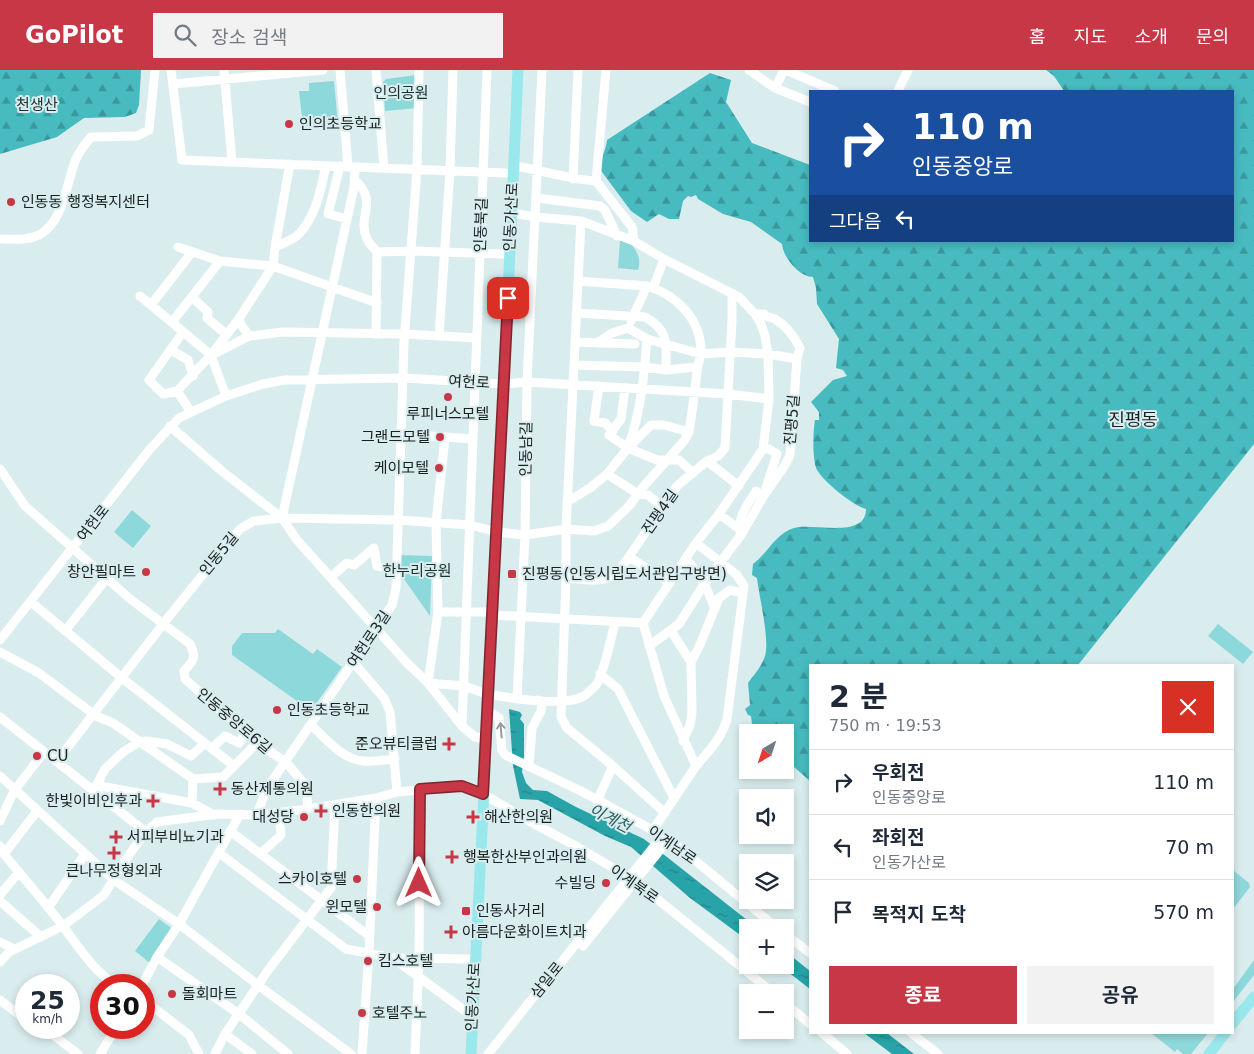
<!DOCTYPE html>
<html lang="ko">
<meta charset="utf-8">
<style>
body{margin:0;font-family:"DejaVu Sans","Noto Sans KR",sans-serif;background:#f2f2f3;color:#1f2937;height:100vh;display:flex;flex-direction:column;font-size:19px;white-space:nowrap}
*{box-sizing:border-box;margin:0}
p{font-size:16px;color:#747a83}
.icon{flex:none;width:28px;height:28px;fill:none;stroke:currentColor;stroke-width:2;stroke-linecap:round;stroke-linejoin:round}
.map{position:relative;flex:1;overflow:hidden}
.details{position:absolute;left:809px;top:594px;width:425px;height:370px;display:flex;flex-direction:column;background:#fff;border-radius:0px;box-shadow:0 2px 8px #0003}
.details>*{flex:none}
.hud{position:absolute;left:809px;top:20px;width:425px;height:152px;border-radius:0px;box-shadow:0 2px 8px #0003;background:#1a4fa0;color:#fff;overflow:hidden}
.needle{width:32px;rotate:219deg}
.fabs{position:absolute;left:739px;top:654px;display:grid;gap:10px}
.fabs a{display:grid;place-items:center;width:55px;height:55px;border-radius:0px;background:#fff;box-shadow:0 2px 8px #0003;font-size:25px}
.speed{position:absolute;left:15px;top:904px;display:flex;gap:10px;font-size:25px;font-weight:700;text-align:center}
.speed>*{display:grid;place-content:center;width:65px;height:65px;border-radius:50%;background:#fff;box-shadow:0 2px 8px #0003;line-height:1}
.speed small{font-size:12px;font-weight:400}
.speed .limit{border:8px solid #d22;background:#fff;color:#111}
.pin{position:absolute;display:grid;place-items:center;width:42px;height:42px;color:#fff;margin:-21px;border-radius:10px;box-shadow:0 2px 8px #0006}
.me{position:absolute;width:55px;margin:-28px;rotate:0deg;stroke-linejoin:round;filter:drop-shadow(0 0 4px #0008)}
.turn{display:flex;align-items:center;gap:18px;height:105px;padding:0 20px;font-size:22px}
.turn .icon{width:65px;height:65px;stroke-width:2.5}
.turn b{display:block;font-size:35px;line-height:42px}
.then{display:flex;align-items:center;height:48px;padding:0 20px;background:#0003;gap:10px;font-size:19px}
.round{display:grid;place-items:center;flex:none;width:52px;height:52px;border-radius:0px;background:#f2f2f3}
.head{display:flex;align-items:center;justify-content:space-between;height:85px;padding:0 20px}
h1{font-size:30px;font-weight:700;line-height:38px}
.action{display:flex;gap:10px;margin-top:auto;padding:10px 20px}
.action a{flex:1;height:58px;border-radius:0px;background:#c73746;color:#fff;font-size:20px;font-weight:700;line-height:58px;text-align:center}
.action a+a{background:#f2f2f3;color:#1f2937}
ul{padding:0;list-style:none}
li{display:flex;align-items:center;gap:15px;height:65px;padding:0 20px;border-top:1px solid #e0e1e3}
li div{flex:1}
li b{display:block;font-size:19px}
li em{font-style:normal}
header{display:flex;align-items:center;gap:30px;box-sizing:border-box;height:70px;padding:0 25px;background:#c73746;color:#fff}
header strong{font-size:24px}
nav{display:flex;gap:28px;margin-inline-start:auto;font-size:18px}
.search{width:350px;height:45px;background:#f2f2f3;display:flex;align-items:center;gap:12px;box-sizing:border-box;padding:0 18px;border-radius:0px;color:#747a83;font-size:19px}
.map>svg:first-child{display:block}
.green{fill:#8dd8db}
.forest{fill:url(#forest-firs)}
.water{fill:url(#water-ripples)}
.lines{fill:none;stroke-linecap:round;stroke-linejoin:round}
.minor{stroke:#fff;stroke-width:9}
.major{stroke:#98e8ec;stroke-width:11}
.oneway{stroke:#989b9b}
.route-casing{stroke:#81242e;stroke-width:12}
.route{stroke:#c73746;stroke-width:9}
.poi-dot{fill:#c73746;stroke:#daedee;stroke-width:2}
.labels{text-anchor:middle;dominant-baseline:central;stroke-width:4;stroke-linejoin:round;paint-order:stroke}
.park-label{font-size:15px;fill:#1b2f30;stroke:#daedee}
.poi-label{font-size:15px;fill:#192020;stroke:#daedee;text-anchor:start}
.street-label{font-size:15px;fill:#192020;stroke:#daedee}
.water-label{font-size:16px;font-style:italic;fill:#2d5d60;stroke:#daedee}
.quarter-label{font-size:18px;fill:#192020;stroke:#daedee}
</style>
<header>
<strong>GoPilot</strong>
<div class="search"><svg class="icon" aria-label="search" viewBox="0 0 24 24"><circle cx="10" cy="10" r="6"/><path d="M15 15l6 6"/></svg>장소 검색</div>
<nav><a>홈</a><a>지도</a><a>소개</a><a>문의</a></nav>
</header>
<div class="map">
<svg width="1254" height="984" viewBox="0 0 1254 984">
<defs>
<pattern id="forest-firs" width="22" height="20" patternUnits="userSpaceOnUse" patternTransform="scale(1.25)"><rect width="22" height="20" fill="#47bbc0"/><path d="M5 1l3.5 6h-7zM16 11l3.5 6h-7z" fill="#3a989c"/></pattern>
<pattern id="water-ripples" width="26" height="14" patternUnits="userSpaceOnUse" patternTransform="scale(1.25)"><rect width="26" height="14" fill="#28a4a9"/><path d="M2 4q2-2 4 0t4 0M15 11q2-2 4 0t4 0" fill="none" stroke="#228589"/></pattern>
</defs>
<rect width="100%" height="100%" fill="#daedee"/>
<path class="green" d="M 416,5 L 418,38 L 385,41 L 383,12 L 386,9 Z
M 334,11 L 338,54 L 303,56 L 299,21 L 309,21 L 309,13 Z
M 620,171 L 628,171 C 636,179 642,188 638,200 L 618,198 Z
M 132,440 L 151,456 L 133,478 L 114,462 Z
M 400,485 L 432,486 L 430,546 L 399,502 Z
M 1218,554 L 1253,582 L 1243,594 L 1208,566 Z
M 278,559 L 313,584 L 317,579 L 342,597 L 311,641 L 232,585 L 232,576 L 242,563 L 275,563 Z
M 1233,800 L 1249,813 L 1250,817 L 1233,839 Z
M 159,849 L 177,862 L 156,898 L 135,881 Z
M 1254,890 L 1254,905 L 1233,932 L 1233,919 Z
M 1151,963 L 1208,963 L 1191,984 L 1183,984 L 1177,979 L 1175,982 Z"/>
<path class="forest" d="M 0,0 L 141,0 L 139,35 L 136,43 L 125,47 L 84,48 L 57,67 L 0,84 Z
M 1046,0 L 1254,0 L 1254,374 L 1078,595 L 810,595 L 810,711 L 785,689 L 785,662 L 753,662 L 751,646 L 748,645 L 745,639 L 750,635 L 748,613 C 754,605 762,596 765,586 C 770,570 759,526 757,508 L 752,505 L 753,494 C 768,483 775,464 794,458 C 812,452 866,470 866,439 C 852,435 824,412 817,400 C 812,390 813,361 815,350 L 819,350 L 819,342 L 811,332 L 833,310 L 847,306 L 843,300 L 836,298 L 839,269 L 817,234 L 816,218 L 813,207 C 799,207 783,187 782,174 L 751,152 L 723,144 L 698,129 L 696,125 L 691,127 L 688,126 L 683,131 L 679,149 L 669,149 L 659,144 L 647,152 L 631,141 L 599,98 C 601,88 606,80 607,70 L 710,3 L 731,10 L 726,32 L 752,73 L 810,95 L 810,171 L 1232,171 L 1232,21 L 1064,21 L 1054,6 Z"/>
<path class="water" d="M 509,639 L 520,642 L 522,645 L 520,649 L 524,654 L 524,685 L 522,702 L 526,713 L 533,720 L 547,721 L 576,737 L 644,769 L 756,857 L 748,858 L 747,870 L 690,828 L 631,777 L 605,766 L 538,730 L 520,729 L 513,696 Z
M 785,881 L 810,901 L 810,919 L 779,895 L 785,895 Z
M 864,963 L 887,963 L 914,984 L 892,984 Z"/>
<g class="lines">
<path class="minor" d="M 171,0 L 182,90 L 506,103
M 224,0 L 232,92
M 340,0 L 348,97
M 376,0 L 384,98
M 749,0 L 775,18 L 810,32
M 786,0 L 835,21
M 173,14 L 323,0
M 775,18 L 784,0
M 898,21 L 908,0
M 340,96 L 328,144 L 347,149
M 514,96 C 542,100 568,109 596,111 L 632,157 L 634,171
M 354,109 C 380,133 356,146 367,169 C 369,174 374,178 377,182 L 412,181 L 502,184
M 573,109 L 578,0
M 596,111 L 606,0
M 537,128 L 600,136 L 605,140 L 617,166
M 512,143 L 536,147 L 581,151 L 634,171 L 664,189 L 739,227 L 755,244 L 761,254 L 765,266 L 768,284 L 769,329 L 763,379 L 719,444 L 696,473 L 643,553 L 664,626 L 696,696 L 653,760
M 581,151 L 566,459 L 566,508 L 561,647 L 567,658 L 613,696 L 665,743
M 0,169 C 13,169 27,171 39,165 C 64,152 66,113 76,89 C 79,82 86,73 91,67 L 137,66 L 149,60 L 155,0
M 178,177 L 220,191 L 273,196 L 377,233
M 275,177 C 282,174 293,170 299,164 C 316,146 321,119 326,96
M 653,218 L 664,189
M 140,226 L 151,235 L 192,182
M 192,227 L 208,242 L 207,248 L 227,265
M 151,235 L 211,285 L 226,326
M 576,243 L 645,247 C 670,261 666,274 666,300
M 238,250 L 249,266
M 631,251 L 647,216
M 172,252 L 220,191
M 376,264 L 377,182
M 439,266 L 450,100 L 453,0
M 575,272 L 635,274
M 597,273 L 612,263 L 628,258 L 647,269 L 701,284 L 730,282 L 768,284 L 797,289
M 171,280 L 188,290 L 193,306
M 214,284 L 249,266 L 283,262 L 405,264 L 477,268
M 574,295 L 645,297 L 666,300 L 697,297
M 599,316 L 594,351 L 605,353 L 613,361
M 625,318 L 621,349 L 609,365 L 628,378 L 657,390 L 679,390 L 693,403
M 177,321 L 163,324 L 149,310 L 183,262
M 191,342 L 177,321 L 211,285 L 238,250 L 273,196 L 275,177 L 290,94
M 170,356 L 223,402 L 282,448 L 297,470 L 406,592 L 428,613 L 462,656 L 475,667 L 481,668
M 401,364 L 473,369
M 445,367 L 436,453 L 438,542 L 428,613 L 464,616 L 484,623
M 629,375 C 641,340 644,306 647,269
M 707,391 L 739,416
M 0,399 L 25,436 L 129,528 L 190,574 C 197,588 193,591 184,601 L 185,609 L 224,644 L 248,659 L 257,673 L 286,692 L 306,716 L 308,739
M 607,404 L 638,424 L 648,425 L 663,437
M 567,432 L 590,418 L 607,404 L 628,378 L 651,355 L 664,355 L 689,362
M 719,444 L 739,459
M 282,448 L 354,117 L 355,97
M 741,464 C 736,448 748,434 756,421 L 763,427 L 777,384 L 769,379 L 763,379
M 629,487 L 670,513
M 686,489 C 701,505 707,518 715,539
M 331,507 L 347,493 L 354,495 L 374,478 L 377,496 L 396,499
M 566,508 C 586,509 606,515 620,500 L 677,416 L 707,391 L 718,386 L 725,378 L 732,251 L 732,223
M 31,532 L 122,608 L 234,696
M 438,542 L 487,542
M 493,545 L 643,553
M 65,561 L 107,508
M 671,561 L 691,592
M 0,570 L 150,379 L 179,348 L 226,326 L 263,314 L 285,310 L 404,308 L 504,314 L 527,312 L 728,324 L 769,329
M 649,576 L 679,554 L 705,513 L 741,465 L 763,427 L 785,395 L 790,385 L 797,289 L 800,278 C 794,266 787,256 775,249 C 770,247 767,248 764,244 L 755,244
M 0,582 L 39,603 L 96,646 L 113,653 L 193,709 L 192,733
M 353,592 L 384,628 L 390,642 L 397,722
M 600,604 L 618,619 L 674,728
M 488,624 C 510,628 565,637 584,626 C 588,623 593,618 596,615 C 603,606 612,565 615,552
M 517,629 L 525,465 L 527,312 L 542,0
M 487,641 L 499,648 L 502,680 L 505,685 L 581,721 L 669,769 L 777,858
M 0,647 L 146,762
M 311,655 C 325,668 342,689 363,691 C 373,692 384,690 395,689
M 462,656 L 487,0
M 683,671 L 690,655 L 692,643 L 691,592 L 699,577 L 719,528 L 730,520 L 743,523
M 212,678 L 225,666 L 239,673 L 248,659
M 57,691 L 167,549 L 221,482 L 240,459 L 254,451 L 282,448 L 398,450 L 470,455 L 497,462 L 525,465 L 566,459 L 594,461 L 608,456 L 629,436 L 643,417 L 684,371 L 689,362 C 692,342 695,322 697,301 C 698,295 700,288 701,282 C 701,249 677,225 647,216 L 578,211
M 529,696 L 532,658 L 541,641 L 542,632 L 538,630
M 696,696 C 708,682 722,668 727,649 L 744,516 L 737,505 L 696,473
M 0,706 L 114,810 L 179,854 L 258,915 L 351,984
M 193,709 L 223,707 L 257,673
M 95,718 L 105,699 L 123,682 L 139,672 L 146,671 L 167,674 L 191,686 L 205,673
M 93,719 L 100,716 L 192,733 L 214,745
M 597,731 L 613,696
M 257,745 L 263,728 L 270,714 L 388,541 L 392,535 L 396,518 L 404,273 L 417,99 L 419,0
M 0,751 L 14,721 L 44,682
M 230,761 L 368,865
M 0,776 L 4,784 C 23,808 44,831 62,855 C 78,876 93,901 116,915
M 219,783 L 346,879 L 393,888 L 470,889
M 4,784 L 37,741
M 260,784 L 281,765 L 279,742
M 0,825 L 19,802
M 0,831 L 41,867
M 48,838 L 85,784
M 785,864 L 810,883
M 0,872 L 14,879
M 583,876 L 669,769
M 157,887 L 239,944 L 288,984
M 393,888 L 468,943
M 0,892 L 9,882 L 63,856 L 104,825 L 124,792 L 144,764 L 157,752 L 218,744 L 257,745 L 308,739 L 376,728 L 397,722 L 463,716 L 483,724 L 538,756 L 576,776 L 635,811 L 772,922
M 142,915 L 157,887 L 179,854 L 240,744
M 0,930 L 26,950
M 144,930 L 189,965 L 199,984
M 785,933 L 810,954
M 44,958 L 78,984
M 821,962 L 847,984
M 910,962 L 938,984
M 225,964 L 252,984
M 100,984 L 116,958
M 215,984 L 225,964 L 269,899 L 331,818 L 335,735
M 362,984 L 369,882 L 376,728
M 415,984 L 419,888 L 420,719
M 488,984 L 663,765"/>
<path class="major" d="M 1232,954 L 1254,927
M 471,984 L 504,314 L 518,0
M 1209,984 L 1226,962"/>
</g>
<defs><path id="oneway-shaft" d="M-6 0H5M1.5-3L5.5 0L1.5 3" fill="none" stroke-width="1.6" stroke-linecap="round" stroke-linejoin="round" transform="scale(1.25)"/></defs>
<use class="oneway" href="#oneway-shaft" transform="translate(501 660) rotate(-95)"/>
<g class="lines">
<defs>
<path id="route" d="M 419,813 L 420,719 L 462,716 L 483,724 L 508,228"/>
</defs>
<use href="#route" class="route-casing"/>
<use href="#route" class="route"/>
</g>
<g class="poi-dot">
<circle cx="289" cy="54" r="5"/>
<circle cx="11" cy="132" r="5"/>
<circle cx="448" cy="327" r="5"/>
<circle cx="440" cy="367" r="5"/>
<circle cx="439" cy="398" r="5"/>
<circle cx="146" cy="502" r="5"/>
<rect x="507" y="499" width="10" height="10" rx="2.5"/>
<circle cx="277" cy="640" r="5"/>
<path d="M446.5 666.5h5v5h5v5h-5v5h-5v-5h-5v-5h5z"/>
<circle cx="37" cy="686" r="5"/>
<path d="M217.5 711.5h5v5h5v5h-5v5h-5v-5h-5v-5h5z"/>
<path d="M150.5 723.5h5v5h5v5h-5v5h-5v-5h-5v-5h5z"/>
<path d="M318.5 733.5h5v5h5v5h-5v5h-5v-5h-5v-5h5z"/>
<circle cx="304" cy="747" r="5"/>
<path d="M470.5 739.5h5v5h5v5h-5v5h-5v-5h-5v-5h5z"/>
<path d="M113.5 759.5h5v5h5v5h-5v5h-5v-5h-5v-5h5z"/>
<path d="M111.5 775.5h5v5h5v5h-5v5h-5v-5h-5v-5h5z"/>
<path d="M449.5 779.5h5v5h5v5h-5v5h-5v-5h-5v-5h5z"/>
<circle cx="357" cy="809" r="5"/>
<circle cx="606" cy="813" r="5"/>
<circle cx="377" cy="837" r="5"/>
<rect x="461" y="836" width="10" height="10" rx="2.5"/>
<path d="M448.5 854.5h5v5h5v5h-5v5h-5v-5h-5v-5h5z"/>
<circle cx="368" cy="891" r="5"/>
<circle cx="172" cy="924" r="5"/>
<circle cx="362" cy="943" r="5"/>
</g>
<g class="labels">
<g class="park-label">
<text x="401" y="23">인의공원</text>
<text x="37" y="35">천생산</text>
<text x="417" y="501">한누리공원</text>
</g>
<g class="poi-label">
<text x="299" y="54">인의초등학교</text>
<text x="21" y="132">인동동 행정복지센터</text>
<text x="448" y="344" text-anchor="middle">루피너스모텔</text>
<text x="430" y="367" text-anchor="end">그랜드모텔</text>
<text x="429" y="398" text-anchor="end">케이모텔</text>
<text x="136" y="502" text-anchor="end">창안필마트</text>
<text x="522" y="504">진평동(인동시립도서관입구방면)</text>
<text x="287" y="640">인동초등학교</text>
<text x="438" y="674" text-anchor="end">준오뷰티클럽</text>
<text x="47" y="686">CU</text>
<text x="231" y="719">동산제통의원</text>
<text x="142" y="731" text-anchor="end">한빛이비인후과</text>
<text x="332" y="741">인동한의원</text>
<text x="294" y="747" text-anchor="end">대성당</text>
<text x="484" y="747">해산한의원</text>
<text x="127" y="767">서피부비뇨기과</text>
<text x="463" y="787">행복한산부인과의원</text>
<text x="114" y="801" text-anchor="middle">큰나무정형외과</text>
<text x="347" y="809" text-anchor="end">스카이호텔</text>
<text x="596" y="813" text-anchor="end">수빌딩</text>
<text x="367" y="837" text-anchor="end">윈모텔</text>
<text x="476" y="841">인동사거리</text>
<text x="462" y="862">아름다운화이트치과</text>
<text x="378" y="891">킴스호텔</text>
<text x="182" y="924">돌회마트</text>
<text x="372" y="943">호텔주노</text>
</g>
<g class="street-label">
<text transform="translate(511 147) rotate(-87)">인동가산로</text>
<text transform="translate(481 155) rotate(-88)">인동북길</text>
<text transform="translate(469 312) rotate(3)">여헌로</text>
<text transform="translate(792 350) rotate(-85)">진평5길</text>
<text transform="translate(526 379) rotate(-89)">인동남길</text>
<text transform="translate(660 442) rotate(-55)">진평4길</text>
<text transform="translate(93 453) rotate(-52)">여헌로</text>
<text transform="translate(219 484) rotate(-50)">인동5길</text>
<text transform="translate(369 569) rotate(-56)">여헌로3길</text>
<text transform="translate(234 651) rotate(40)">인동중앙로6길</text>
<text transform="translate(672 775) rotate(35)">이계남로</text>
<text transform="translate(634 814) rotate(35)">이계북로</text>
<text transform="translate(547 910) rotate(-51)">삼일로</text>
<text transform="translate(473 927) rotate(-87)">인동가산로</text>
</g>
<g class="water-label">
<text transform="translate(610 748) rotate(27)">이계천</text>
</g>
<g class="quarter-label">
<text x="1133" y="349">진평동</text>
</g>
</g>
</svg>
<div class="fabs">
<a><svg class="needle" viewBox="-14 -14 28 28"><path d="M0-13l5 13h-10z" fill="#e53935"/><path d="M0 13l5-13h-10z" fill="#747a83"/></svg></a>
<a><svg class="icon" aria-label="sound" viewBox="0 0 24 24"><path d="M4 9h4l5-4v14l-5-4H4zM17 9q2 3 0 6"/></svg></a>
<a><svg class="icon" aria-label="layers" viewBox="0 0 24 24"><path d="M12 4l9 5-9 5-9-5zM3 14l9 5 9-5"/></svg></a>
<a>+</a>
<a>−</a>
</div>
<div class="speed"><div>25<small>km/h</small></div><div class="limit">30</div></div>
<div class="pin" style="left:508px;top:228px;background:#d93025"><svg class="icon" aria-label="arrive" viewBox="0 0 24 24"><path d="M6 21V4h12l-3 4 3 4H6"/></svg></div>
<svg class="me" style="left:419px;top:813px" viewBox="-20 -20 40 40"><path d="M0-17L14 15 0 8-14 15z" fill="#c73746" stroke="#fff" stroke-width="4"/></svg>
<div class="hud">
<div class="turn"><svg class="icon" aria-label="right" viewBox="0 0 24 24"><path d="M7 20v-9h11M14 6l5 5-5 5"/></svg><div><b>110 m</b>인동중앙로</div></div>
<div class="then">그다음<svg class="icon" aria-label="left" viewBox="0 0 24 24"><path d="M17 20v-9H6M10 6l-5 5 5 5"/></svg></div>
</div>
<section class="details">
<div class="head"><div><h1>2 분</h1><p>750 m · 19:53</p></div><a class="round" style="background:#d93025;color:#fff"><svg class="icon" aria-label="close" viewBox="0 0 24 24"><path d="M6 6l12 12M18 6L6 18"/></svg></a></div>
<ul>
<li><svg class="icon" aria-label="right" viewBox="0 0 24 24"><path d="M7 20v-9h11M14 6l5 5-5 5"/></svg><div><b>우회전</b><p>인동중앙로</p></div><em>110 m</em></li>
<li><svg class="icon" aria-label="left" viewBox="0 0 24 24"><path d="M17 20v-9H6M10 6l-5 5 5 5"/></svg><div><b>좌회전</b><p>인동가산로</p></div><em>70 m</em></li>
<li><svg class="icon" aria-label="arrive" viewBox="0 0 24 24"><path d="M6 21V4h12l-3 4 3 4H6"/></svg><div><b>목적지 도착</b></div><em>570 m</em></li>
</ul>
<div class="action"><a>종료</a><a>공유</a></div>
</section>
</div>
